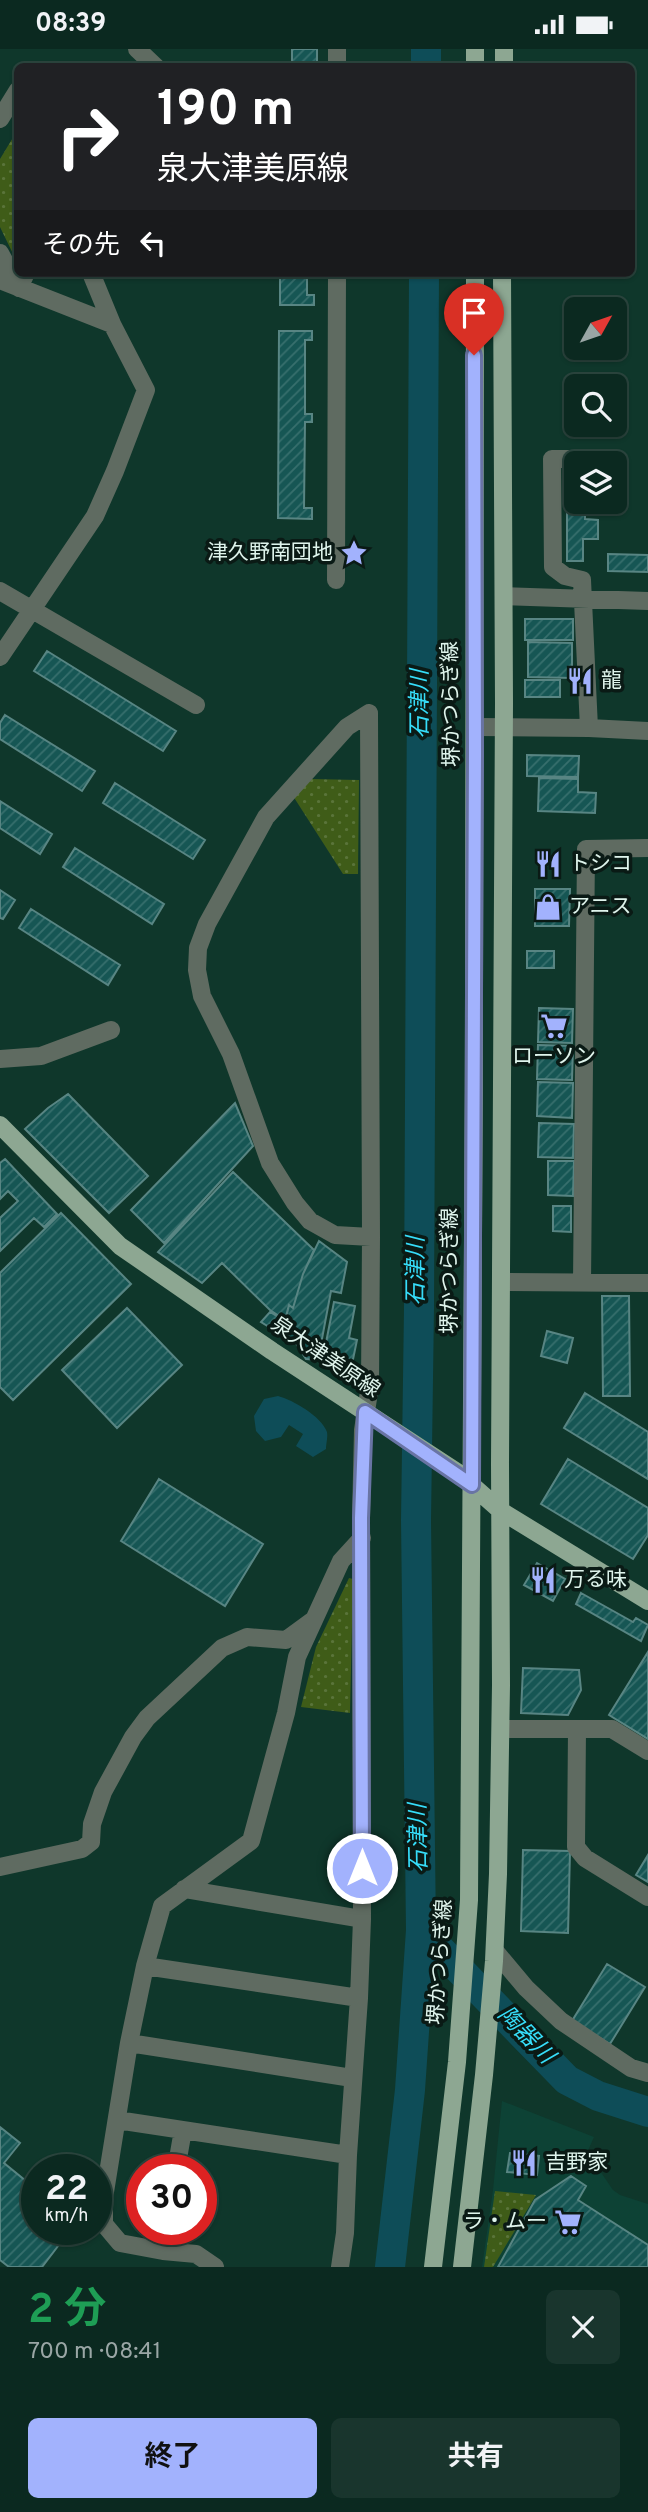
<!DOCTYPE html>
<html lang="ja">
<meta charset="utf-8">
<style>
body{margin:0;font-family:Overpass,"Noto Sans JP",sans-serif;background:#19352d;color:#f1f3f6;height:100vh;display:flex;flex-direction:column;font-size:26px;white-space:nowrap}
*{box-sizing:border-box;margin:0}
p{font-size:23px;color:#9aa6a5}
.icon{flex:none;width:38px;height:38px;fill:none;stroke:currentColor;stroke-width:2;stroke-linecap:round;stroke-linejoin:round}
.map{position:relative;height:2218px;overflow:hidden}
.drawer{display:flex;flex-direction:column;background:#0b2920;flex:1}
.drawer>*{flex:none}
.top-card{position:absolute;left:14px;top:14px;width:621px;height:214px;border-radius:10px;box-shadow:0 2px 5px #0004,0 0 0 2px #2b453e;background:#202124;color:#fff;overflow:hidden}
.needle{width:46px;rotate:50deg}
.controls{position:absolute;left:564px;top:248px;display:grid;gap:14px}
.controls a{display:grid;place-items:center;width:63px;height:63px;border-radius:10px;background:#0b2920;box-shadow:0 2px 5px #0004,0 0 0 2px #2b453e;font-size:35px}
.speed{position:absolute;left:21px;top:2105px;display:flex;gap:14px;font-size:35px;font-weight:700;text-align:center}
.speed>*{display:grid;place-content:center;width:91px;height:91px;border-radius:50%;background:#0b2920;box-shadow:0 2px 5px #0004,0 0 0 2px #2b453e;line-height:1}
.speed small{font-size:18px;font-weight:400}
.speed .limit{border:10px solid #d22;background:#fff;color:#111}
.pin{position:absolute;display:grid;place-items:center;width:60px;height:60px;color:#fff;margin:-72px -30px;border-radius:50% 50% 50% 0;rotate:-45deg;box-shadow:0 0 7px #0007}
.pin .icon{rotate:45deg}
.me{position:absolute;width:77px;margin:-38px;rotate:0deg;stroke-linejoin:round;filter:drop-shadow(0 0 5px #0008)}
.turn{display:flex;align-items:center;gap:24px;height:147px;padding:0 28px;font-size:32px}
.turn .icon{width:91px;height:91px;stroke-width:2.5}
.turn b{display:block;font-size:49px;line-height:60px}
.then{display:flex;align-items:center;height:66px;padding:0 28px;background:#0003;gap:14px;font-size:26px}
.round{display:grid;place-items:center;flex:none;width:74px;height:74px;border-radius:10px;background:#19352d}
.head{display:flex;align-items:center;justify-content:space-between;height:119px;padding:0 28px}
h1{font-size:42px;font-weight:700;line-height:52px;color:#1e9e55}
.primary-button{display:flex;gap:14px;margin-top:auto;padding:14px 28px}
.primary-button a{flex:1;height:80px;border-radius:10px;background:#a2b2fd;color:#111;font-size:28px;font-weight:700;line-height:80px;text-align:center}
.primary-button a+a{background:#19352d;color:#f1f3f6}
.status{display:flex;justify-content:space-between;align-items:center;height:49px;padding:0 35px;background:#0b2920;direction:ltr}
.status svg{height:19px;fill:currentColor}
.map>svg:first-child{display:block}
.built{fill:#0d4235}
.park{fill:url(#park-dots)}
.water{fill:#0e4d58}
.lines{fill:none;stroke-linecap:round;stroke-linejoin:round}
.river{stroke:#0e4d58;stroke-width:30}
.building{fill:url(#building-hatch);stroke:#588583;stroke-width:2}
.minor{stroke:#5f6b61;stroke-width:18}
.major{stroke:#8da792;stroke-width:18}
.route-casing{stroke:#6974a4;stroke-width:18}
.route{stroke:#a2b2fd;stroke-width:12}
.labels{text-anchor:middle;dominant-baseline:central;stroke-width:7;stroke-linejoin:round;paint-order:stroke}
.poi-label{font-size:21px;fill:#dff4ec;stroke:#0a1a15;text-anchor:start}
.street-label{font-size:21px;fill:#dff4ec;stroke:#0a1a15}
.water-label{font-size:23px;font-style:italic;fill:#36ddf9;stroke:#0a1a15}
</style>
<div class="status"><b>08:39</b><svg viewBox="0 0 49 12"><path d="M0 12V9h3v3zM5 12V6h3v6zM10 12V3h3v9zM15 12V0h3v12zM26 1h20v11H26zM47 4h2v5h-2z"/></svg></div>
<div class="map">
<svg width="648" height="2218" viewBox="0 0 648 2218">
<defs>
<pattern id="park-dots" width="8" height="8" patternUnits="userSpaceOnUse" patternTransform="scale(1.75)"><rect width="8" height="8" fill="#3f5c18"/><path d="M2 2h.1M6 6h.1" fill="none" stroke="#5a743a" stroke-width="1.8" stroke-linecap="round"/></pattern>
<pattern id="building-hatch" width="6" height="6" patternUnits="userSpaceOnUse" patternTransform="scale(1.75)"><rect width="6" height="6" fill="#165654"/><path d="M-1 1l2-2M0 6l6-6M5 7l2-2" fill="none" stroke="#376f6d"/></pattern>
</defs>
<rect width="100%" height="100%" fill="#0f372b"/>
<path class="built" d="M 502,2052 L 594,2088 L 586,2106 L 586,2119 L 600,2122 L 613,2141 L 620,2146 L 648,2155 L 648,2218 L 482,2218 L 493,2141 Z"/>
<path class="park" d="M 17,82 L 17,213 L 0,178 L 0,110 Z
M 310,730 L 359,731 L 358,825 L 343,825 L 293,747 Z
M 349,1529 L 353,1530 L 350,1664 L 301,1658 L 316,1598 Z
M 495,2142 L 536,2146 L 493,2218 L 484,2218 Z"/>
<path class="water" d="M 278,1347 C 293,1351 321,1367 327,1383 C 328,1388 326,1395 326,1400 L 313,1408 L 296,1397 L 303,1385 L 289,1376 L 281,1388 L 265,1392 L 256,1382 L 254,1367 L 264,1350 Z"/>
<g class="lines">
<path class="river" d="M 426,18 L 426,0
M 421,1881 L 567,2031 L 598,2047 L 648,2063
M 390,2218 L 410,2041 L 421,1881 L 416,1471 L 419,1259 L 424,224"/>
</g>
<path class="building" d="M 292,0 L 317,0 L 317,18 L 292,18 Z
M 280,224 L 307,224 L 307,246 L 314,246 L 314,256 L 280,256 Z
M 279,282 L 312,282 L 312,291 L 305,291 L 305,365 L 312,365 L 312,373 L 305,373 L 304,459 L 312,459 L 312,470 L 278,469 Z
M 567,417 L 576,417 L 576,453 L 599,453 L 599,460 L 585,459 L 585,470 L 598,471 L 598,490 L 583,490 L 583,512 L 567,512 Z
M 608,505 L 648,506 L 648,523 L 608,522 Z
M 525,570 L 573,570 L 573,591 L 525,591 Z
M 528,593 L 572,594 L 572,629 L 528,628 Z
M 47,602 L 176,682 L 163,702 L 34,622 Z
M 525,631 L 560,631 L 560,648 L 525,648 Z
M 5,666 L 95,722 L 82,742 L 0,690 L 0,674 Z
M 527,706 L 579,707 L 578,728 L 527,727 Z
M 539,729 L 578,730 L 578,743 L 596,744 L 595,764 L 538,762 Z
M 115,734 L 205,791 L 193,810 L 103,754 Z
M 0,752 L 52,785 L 40,805 L 0,779 Z
M 75,799 L 164,855 L 152,875 L 63,818 Z
M 535,840 L 570,840 L 569,877 L 535,877 Z
M 0,841 L 15,851 L 3,870 L 0,869 Z
M 31,860 L 120,916 L 108,936 L 19,879 Z
M 527,902 L 554,902 L 554,919 L 527,919 Z
M 539,959 L 573,960 L 572,994 L 538,993 Z
M 538,996 L 573,997 L 572,1031 L 537,1030 Z
M 538,1033 L 573,1034 L 572,1069 L 537,1067 Z
M 68,1045 L 148,1127 L 109,1164 L 25,1080 L 48,1059 Z
M 235,1054 L 253,1097 L 164,1194 L 131,1161 Z
M 539,1074 L 574,1075 L 573,1109 L 538,1108 Z
M 5,1110 L 57,1165 L 44,1178 L 34,1169 L 0,1202 L 0,1169 L 18,1152 L 8,1142 L 0,1150 L 0,1114 Z
M 548,1112 L 574,1112 L 573,1147 L 548,1146 Z
M 233,1123 L 314,1201 L 303,1225 L 293,1259 L 289,1256 L 285,1271 L 270,1261 L 222,1214 L 202,1234 L 158,1203 Z
M 553,1157 L 571,1157 L 571,1183 L 553,1182 Z
M 61,1164 L 131,1235 L 13,1351 L 0,1338 L 0,1224 Z
M 319,1192 L 347,1213 L 341,1244 L 331,1242 L 318,1311 L 306,1310 L 295,1293 L 282,1286 L 289,1256 L 293,1259 L 303,1225 Z
M 602,1247 L 629,1247 L 630,1347 L 603,1347 Z
M 334,1253 L 355,1257 L 349,1289 L 357,1291 L 351,1320 L 322,1314 Z
M 127,1259 L 182,1316 L 117,1379 L 62,1321 Z
M 270,1263 L 285,1272 L 282,1286 L 261,1273 Z
M 547,1282 L 573,1289 L 567,1314 L 541,1307 Z
M 585,1344 L 648,1383 L 648,1430 L 564,1379 Z
M 568,1410 L 648,1459 L 648,1486 L 633,1510 L 541,1455 Z
M 159,1430 L 263,1495 L 225,1557 L 121,1492 Z
M 537,1514 L 565,1530 L 553,1552 L 524,1536 Z
M 581,1544 L 633,1573 L 636,1569 L 648,1576 L 641,1592 L 576,1555 Z
M 648,1603 L 648,1690 L 609,1666 Z
M 523,1619 L 579,1621 L 581,1641 L 568,1666 L 521,1664 Z
M 523,1801 L 570,1802 L 568,1884 L 521,1882 Z
M 648,1806 L 648,1833 L 636,1826 Z
M 607,1915 L 645,1938 L 610,1995 L 572,1972 Z
M 0,2078 L 20,2094 L 4,2114 L 37,2141 L 37,2180 L 71,2180 L 42,2218 L 9,2218 L 0,2211 Z
M 510,2104 L 539,2107 L 537,2126 L 507,2123 Z
M 571,2127 L 586,2137 L 578,2151 L 648,2196 L 648,2218 L 498,2218 L 535,2151 Z"/>
<g class="lines">
<path class="minor" d="M 137,0 L 156,18
M 337,18 L 337,0
M 0,70 L 18,41
M 0,204 L 19,239 L 26,224
M 91,224 L 112,275
M 0,231 L 112,275 L 146,341 L 115,422 L 95,467 L 0,608
M 336,531 L 337,224
M 0,542 L 196,656
M 504,547 L 648,552
M 369,664 L 347,678 L 266,768 L 207,875 L 198,899 L 197,921 L 202,947 L 231,1005 L 270,1114 L 295,1154 L 310,1172 L 335,1186 L 371,1188
M 475,678 L 589,679 L 648,682
M 589,679 L 582,531 L 565,527 L 553,518 L 552,410 L 589,410
M 0,1010 L 41,1007 L 111,981
M 502,1233 L 648,1234
M 582,1234 L 586,800 L 648,799
M 501,1680 L 612,1680 L 648,1702
M 577,1680 L 576,1798 L 585,1809 L 648,1848
M 0,1818 L 82,1800 L 91,1793 L 92,1775 L 103,1743 L 133,1688 L 147,1669 L 222,1599 L 247,1588 L 286,1591 L 312,1572
M 184,1840 L 362,1870
M 495,1902 L 526,1939 L 561,1972 L 631,2019 L 648,2024
M 145,1917 L 359,1949
M 129,1994 L 352,2029
M 117,2071 L 348,2106
M 176,2121 L 183,2081
M 163,2202 L 167,2180
M 215,2218 L 196,2205 L 163,2202 L 120,2194 L 104,2175 L 104,2149 L 129,1994 L 145,1917 L 162,1857 L 251,1792 L 286,1664 L 297,1608 L 341,1512 L 362,1489
M 340,2218 L 345,2184 L 348,2106 L 359,1949 L 362,1870 L 361,1469 L 363,1381 L 370,1337 L 371,1188 L 369,664"/>
<path class="major" d="M 475,18 L 475,0
M 504,18 L 504,0
M 0,1076 L 120,1197 L 272,1302 L 457,1423 L 501,1462 L 648,1552
M 433,2218 L 457,2013 L 469,1851 C 475,1309 474,766 475,224
M 462,2218 L 484,2026 L 494,1912 L 498,1825 L 501,1636 L 500,1414 L 504,654 L 502,224"/>
</g>
<g class="lines">
<defs>
<path id="route" d="M 362,1819 L 361,1469 L 365,1363 L 472,1436 L 475,704 L 474,306"/>
</defs>
<use href="#route" class="route-casing"/>
<use href="#route" class="route"/>
</g>
<defs>
<symbol id="sight-bare" viewBox="-9 -9 18 18"><path d="M0-6L1.8-2.2L6-1.7L2.9 1.2L3.7 5.4L0 3.3L-3.7 5.4L-2.9 1.2L-6-1.7L-1.8-2.2Z" fill="#a2b2fd" stroke="#0a1a15" stroke-width="2.5" paint-order="stroke"/></symbol>
<symbol id="restaurant-bare" viewBox="-9 -9 18 18"><path d="M-5-6h1v4h1v-4h1v4h1v-4h1v5L-1.5 .5V6h-2V.5L-5-1ZM5-6V6H3V1.5H1.5Q1.5-4 5-6Z" fill="#a2b2fd" stroke="#0a1a15" stroke-width="2.5" paint-order="stroke"/></symbol>
<symbol id="shop-bare" viewBox="-9 -9 18 18"><path d="M-5-2.5h2.3a2.7 3.5 0 0 1 5.4 0H5L5.5 6h-11ZM-1.5-2.5h3a1.5 2.3 0 0 0-3 0Z" fill="#a2b2fd" stroke="#0a1a15" stroke-width="2.5" paint-order="stroke"/></symbol>
<symbol id="supermarket-bare" viewBox="-9 -9 18 18"><path d="M-6-5.5h2.5l.6 2H6L4.5 2H-2.5L-4.4-4H-6ZM-1.5 3.2a1.3 1.3 0 1 0 .1 0ZM3 3.2a1.3 1.3 0 1 0 .1 0Z" fill="#a2b2fd" stroke="#0a1a15" stroke-width="2.5" paint-order="stroke"/></symbol>
</defs>
<g fill-rule="evenodd">
<use href="#sight-bare" x="335" y="485" width="38" height="38"/>
<use href="#restaurant-bare" x="561" y="613" width="38" height="38"/>
<use href="#restaurant-bare" x="529" y="796" width="38" height="38"/>
<use href="#shop-bare" x="529" y="839" width="38" height="38"/>
<use href="#supermarket-bare" x="535" y="958" width="38" height="38"/>
<use href="#restaurant-bare" x="524" y="1512" width="38" height="38"/>
<use href="#restaurant-bare" x="505" y="2095" width="38" height="38"/>
<use href="#supermarket-bare" x="549" y="2154" width="38" height="38"/>
</g>
<g class="labels">
<g class="poi-label">
<text x="333" y="504" text-anchor="end">津久野南団地</text>
<text x="601" y="632">龍</text>
<text x="569" y="815">トシコ</text>
<text x="569" y="858">アニス</text>
<text x="554" y="1008" text-anchor="middle">ローソン</text>
<text x="564" y="1531">万る味</text>
<text x="545" y="2114">吉野家</text>
<text x="547" y="2173" text-anchor="end">ラ・ムー</text>
</g>
<g class="street-label">
<text transform="translate(452 655) rotate(-91)">堺かつらぎ線</text>
<text transform="translate(450 1222) rotate(-90)">堺かつらぎ線</text>
<text transform="translate(325 1309) rotate(34)">泉大津美原線</text>
<text transform="translate(441 1913) rotate(-86)">堺かつらぎ線</text>
</g>
<g class="water-label">
<text transform="translate(421 655) rotate(-90)">石津川</text>
<text transform="translate(417 1222) rotate(-90)">石津川</text>
<text transform="translate(420 1789) rotate(-91)">石津川</text>
<text transform="translate(525 1987) rotate(46)">陶器川</text>
</g>
</g>
</svg>
<div class="controls">
<a><svg class="needle" viewBox="-14 -14 28 28"><path d="M0-13l5 13h-10z" fill="#e53935"/><path d="M0 13l5-13h-10z" fill="#9aa6a5"/></svg></a>
<a><svg class="icon" aria-label="search" viewBox="0 0 24 24"><circle cx="10" cy="10" r="6"/><path d="M15 15l6 6"/></svg></a>
<a><svg class="icon" aria-label="layers" viewBox="0 0 24 24"><path d="M12 4l9 5-9 5-9-5zM3 14l9 5 9-5"/></svg></a>
</div>
<div class="speed"><div>22<small>km/h</small></div><div class="limit">30</div></div>
<div class="pin" style="left:474px;top:306px;background:#d93025"><svg class="icon" aria-label="arrive" viewBox="0 0 24 24"><path d="M6 21V4h12l-3 4 3 4H6"/></svg></div>
<svg class="me" style="left:362px;top:1819px" viewBox="-20 -20 40 40"><circle r="17" fill="#a2b2fd" stroke="#fff" stroke-width="3"/><path d="M0-11L8 9 0 5-8 9z" fill="#fff"/></svg>
<div class="top-card">
<div class="turn"><svg class="icon" aria-label="right" viewBox="0 0 24 24"><path d="M7 20v-9h11M14 6l5 5-5 5"/></svg><div><b>190 m</b>泉大津美原線</div></div>
<div class="then">その先<svg class="icon" aria-label="left" viewBox="0 0 24 24"><path d="M17 20v-9H6M10 6l-5 5 5 5"/></svg></div>
</div>
</div>
<section class="drawer">
<div class="head"><div><h1>2 分</h1><p>700 m · 08:41</p></div><a class="round"><svg class="icon" aria-label="close" viewBox="0 0 24 24"><path d="M6 6l12 12M18 6L6 18"/></svg></a></div>
<div class="primary-button"><a>終了</a><a>共有</a></div>
</section>
